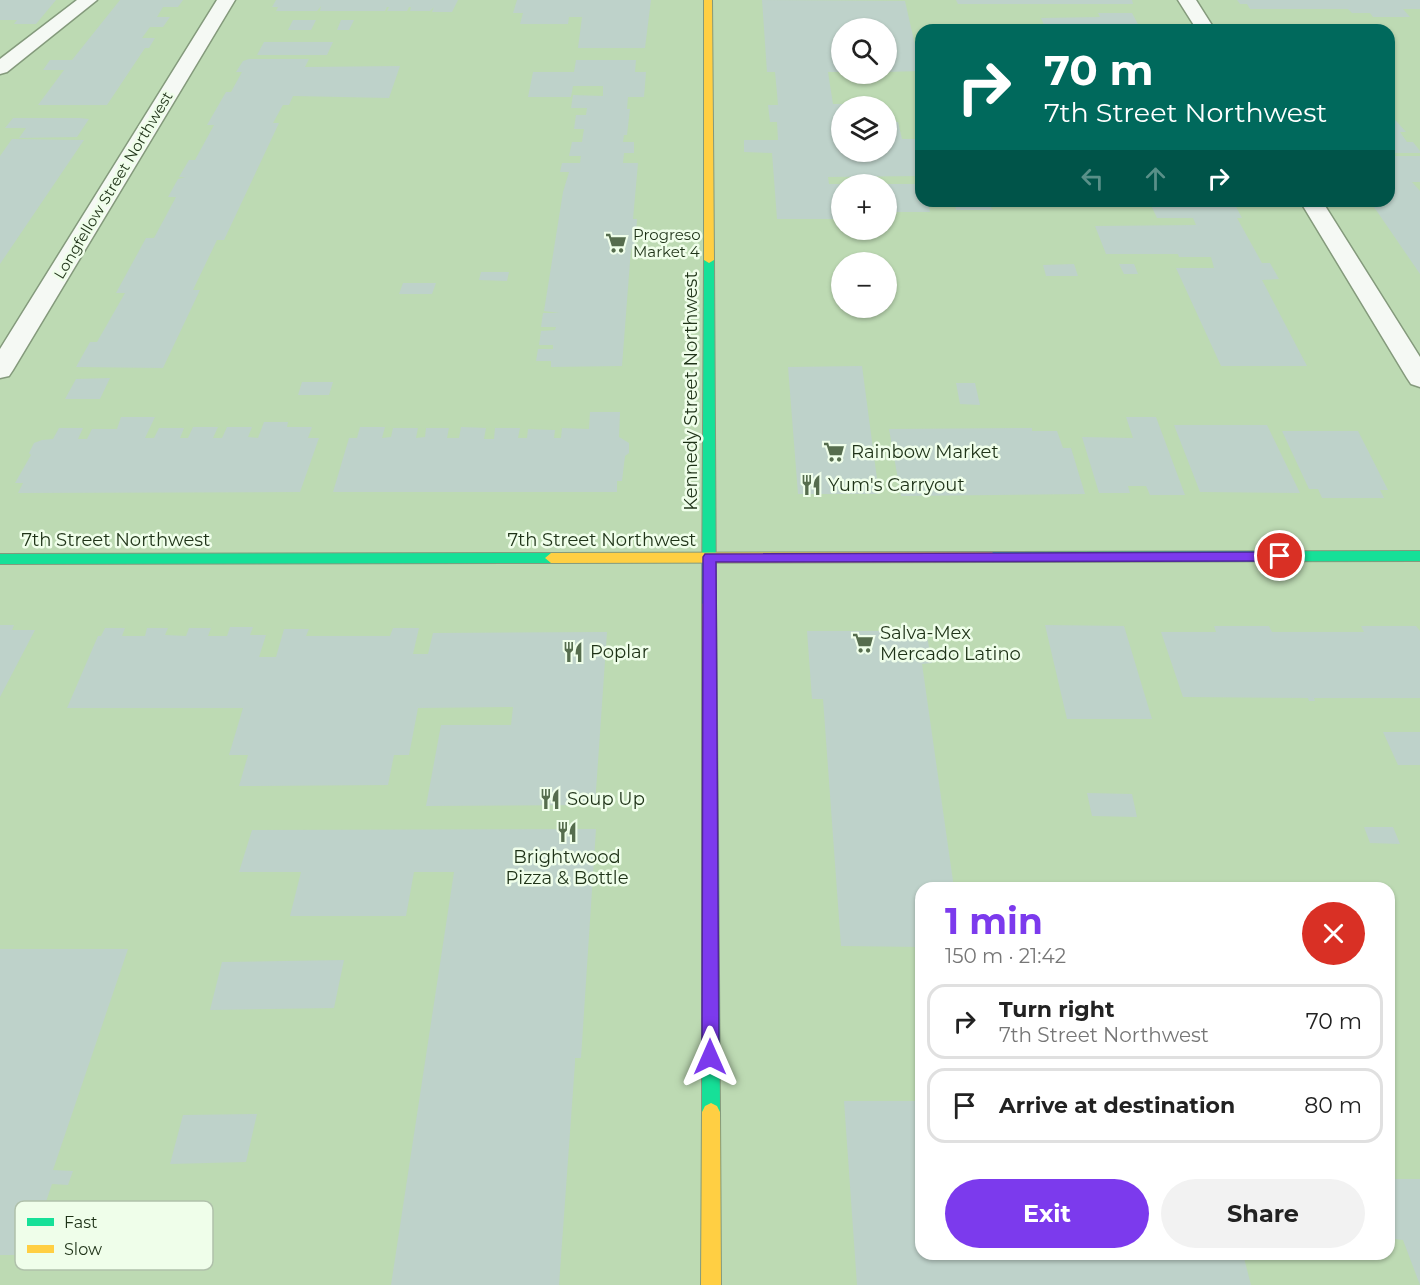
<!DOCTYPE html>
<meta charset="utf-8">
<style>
body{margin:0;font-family:Montserrat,sans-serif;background:#f2f2f2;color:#222;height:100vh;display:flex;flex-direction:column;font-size:22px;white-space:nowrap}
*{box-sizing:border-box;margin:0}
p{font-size:20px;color:#767676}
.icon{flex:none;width:33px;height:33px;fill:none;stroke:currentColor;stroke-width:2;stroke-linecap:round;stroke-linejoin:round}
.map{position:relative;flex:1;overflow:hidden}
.sheet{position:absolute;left:915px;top:882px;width:480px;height:378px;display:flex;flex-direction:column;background:#fff;border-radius:18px;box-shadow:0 2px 4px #0004}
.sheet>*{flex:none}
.guide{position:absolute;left:915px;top:24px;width:480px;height:183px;border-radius:18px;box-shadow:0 2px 4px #0004;background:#00695c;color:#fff;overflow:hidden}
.buttons{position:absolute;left:831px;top:18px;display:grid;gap:12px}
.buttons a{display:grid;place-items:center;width:66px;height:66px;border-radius:50%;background:#fff;box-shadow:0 2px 4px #0004;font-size:30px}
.pin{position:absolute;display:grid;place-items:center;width:51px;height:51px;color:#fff;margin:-26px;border:3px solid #fff;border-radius:50%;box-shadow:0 2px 6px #0007}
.me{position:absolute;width:66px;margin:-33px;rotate:0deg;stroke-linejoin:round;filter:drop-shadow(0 0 4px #0008)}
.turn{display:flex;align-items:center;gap:21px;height:126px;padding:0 30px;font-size:27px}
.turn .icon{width:78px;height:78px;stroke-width:2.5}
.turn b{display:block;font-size:42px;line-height:51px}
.lanes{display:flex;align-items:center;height:57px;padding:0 30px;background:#0003;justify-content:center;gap:30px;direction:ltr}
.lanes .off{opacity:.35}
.round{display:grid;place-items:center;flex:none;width:63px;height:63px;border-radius:32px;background:#f2f2f2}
.head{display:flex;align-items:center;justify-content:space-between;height:102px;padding:0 30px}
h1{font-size:36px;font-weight:700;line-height:45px;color:#7c3aed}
.button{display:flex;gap:12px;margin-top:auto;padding:12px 30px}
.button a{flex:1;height:69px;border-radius:36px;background:#7c3aed;color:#fff;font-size:24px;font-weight:700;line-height:69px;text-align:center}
.button a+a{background:#f2f2f2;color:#222}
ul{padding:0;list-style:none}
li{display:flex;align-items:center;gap:18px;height:75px;margin:0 12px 9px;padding:0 18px;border:3px solid #e0e0e0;border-radius:18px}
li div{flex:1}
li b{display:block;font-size:22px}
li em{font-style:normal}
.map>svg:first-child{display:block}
.building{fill:#bed2ca}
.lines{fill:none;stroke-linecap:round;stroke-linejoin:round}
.street-casing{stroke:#849a7c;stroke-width:3}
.fast-casing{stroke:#849a7c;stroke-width:2}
.slow-casing{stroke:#849a7c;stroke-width:2}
.street{fill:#f5f9f4;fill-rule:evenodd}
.fast{fill:#16e098;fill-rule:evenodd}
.slow{fill:#ffcf43;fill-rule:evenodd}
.route{fill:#7c3aed;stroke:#51269a;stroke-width:1.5}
.labels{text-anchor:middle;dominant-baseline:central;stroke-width:5;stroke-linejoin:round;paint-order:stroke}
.far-street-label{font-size:15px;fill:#1e3217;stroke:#effeea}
.far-poi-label{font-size:15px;fill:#1e3217;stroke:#effeea;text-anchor:start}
.street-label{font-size:18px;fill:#1e3217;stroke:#effeea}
.poi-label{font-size:18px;fill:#1e3217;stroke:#effeea;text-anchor:start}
.key{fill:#effeea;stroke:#b0c1ab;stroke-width:1.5}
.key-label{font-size:16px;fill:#1e3217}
</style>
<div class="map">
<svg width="1420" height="1285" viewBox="0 0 1420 1285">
<rect width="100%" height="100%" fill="#bddab3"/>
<path class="building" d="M 0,0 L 56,0 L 36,24 L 14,24 L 17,20 L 0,20 Z
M 120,0 L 183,0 L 178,7 L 163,7 L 157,17 L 170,17 L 163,27 L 150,27 L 142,38 L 155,38 L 149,48 L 145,48 L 107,105 L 38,105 L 64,70 L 43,70 L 50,60 L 72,60 Z
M 276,0 L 458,0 L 452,12 L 432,12 L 434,7 L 430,11 L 410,11 L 411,7 L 409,7 L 407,11 L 387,11 L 389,7 L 387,7 L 385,11 L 320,11 L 321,6 L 317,11 L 276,11 L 278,7 L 272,7 Z
M 517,0 L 651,0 L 645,48 L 578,48 L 582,17 L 569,17 L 568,24 L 520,24 L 523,13 L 513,13 Z
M 762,0 L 905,1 L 921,71 L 886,72 L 886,28 L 842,28 L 842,72 L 828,72 L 833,104 L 880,104 L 881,106 L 842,106 L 842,152 L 886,152 L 886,122 L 898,122 L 902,139 L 921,139 L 921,176 L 828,177 L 829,184 L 842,184 L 842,212 L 834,212 L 835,219 L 777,219 L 772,153 L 744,152 L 744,140 L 778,140 L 777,122 L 770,122 L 768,105 L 778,105 L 777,93 L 775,72 L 767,72 Z
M 956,0 L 1132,0 L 1133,4 L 958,4 Z
M 1237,0 L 1420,0 L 1420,9 L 1403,9 L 1410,17 L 1373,17 L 1370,13 L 1352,13 L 1348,9 L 1250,9 L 1247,4 L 1240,4 Z
M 1098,13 L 1132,13 L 1141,30 L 1046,30 L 1041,18 L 1100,17 Z
M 293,20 L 316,20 L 311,30 L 288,30 Z
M 341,20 L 354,20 L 349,30 L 337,30 Z
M 1360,24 L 1380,24 L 1385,30 L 1365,30 Z
M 264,42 L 333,42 L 327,55 L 257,55 Z
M 249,59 L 309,59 L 305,67 L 400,66 L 389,98 L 293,96 L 289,105 L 283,105 L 273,123 L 279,123 L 224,240 L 217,240 L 193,290 L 200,290 L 163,368 L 76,367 L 90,342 L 97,342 L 125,293 L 116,293 L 146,238 L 154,238 L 176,197 L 168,197 L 178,179 L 185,177 L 179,177 L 189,160 L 195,160 L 214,125 L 207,125 L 226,92 L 231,92 L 242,72 L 236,72 L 243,61 Z
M 576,60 L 636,60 L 635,72 L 646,72 L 644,97 L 628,97 L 627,109 L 630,109 L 627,135 L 624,135 L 623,142 L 634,142 L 634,153 L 624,153 L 623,163 L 638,163 L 633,219 L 637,219 L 636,234 L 634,249 L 631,249 L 622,366 L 551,367 L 551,361 L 536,361 L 538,349 L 553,349 L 553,345 L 539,345 L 541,331 L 555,330 L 556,327 L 541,327 L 543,313 L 560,313 L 544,311 L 563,192 L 569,172 L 560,172 L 562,163 L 580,163 L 581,156 L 569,156 L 572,142 L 582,142 L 583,135 L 584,129 L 574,129 L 576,115 L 586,115 L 587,108 L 571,108 L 573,95 L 603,96 L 603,86 L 573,86 L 571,97 L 528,97 L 533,72 L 574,72 Z
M 1389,113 L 1406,132 L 1400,132 L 1407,142 L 1413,142 L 1420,151 L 1420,153 L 1391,153 L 1393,156 L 1420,156 L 1420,182 L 1412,182 L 1420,191 L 1420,274 L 1374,207 L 1385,206 L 1381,201 L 1389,201 Z
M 13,118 L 80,118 L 89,119 L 77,137 L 19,138 L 26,128 L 5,128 Z
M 12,139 L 84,140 L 0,264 L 0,156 Z
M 886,184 L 921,184 L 921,201 L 928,201 L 930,212 L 886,212 Z
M 954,201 L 989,201 L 992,210 L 956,210 Z
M 1149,201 L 1233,201 L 1242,218 L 1237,218 L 1262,263 L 1270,263 L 1279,279 L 1262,280 L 1307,366 L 1221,366 L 1176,268 L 1214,268 L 1211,257 L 1179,257 L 1178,254 L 1106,254 L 1095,226 L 1196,225 L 1193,218 L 1157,218 Z
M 1074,264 L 1078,276 L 1046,276 L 1043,265 Z
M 1119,264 L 1134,264 L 1138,274 L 1124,274 Z
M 481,272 L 509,272 L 507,281 L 479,280 Z
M 403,283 L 436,283 L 432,294 L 399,294 Z
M 862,366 L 879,494 L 798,494 L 788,367 Z
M 110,378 L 100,399 L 65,399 L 76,379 Z
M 302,382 L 333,382 L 329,395 L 298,395 Z
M 956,383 L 975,383 L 980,405 L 960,404 Z
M 590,412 L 620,412 L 619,437 L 629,443 L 629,453 L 625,456 L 622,481 L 617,481 L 617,492 L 333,492 L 349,438 L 357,438 L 360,427 L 385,427 L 382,438 L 391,437 L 393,428 L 418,428 L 416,438 L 425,437 L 426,428 L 449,428 L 447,438 L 459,438 L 461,427 L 486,428 L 484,439 L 494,439 L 495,428 L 520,428 L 518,438 L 527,438 L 528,429 L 555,430 L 554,438 L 561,438 L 562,428 L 589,429 Z
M 121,417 L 155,417 L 145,438 L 154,438 L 159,428 L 184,428 L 180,438 L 188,438 L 193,427 L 218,427 L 213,438 L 222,438 L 227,427 L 252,427 L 248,437 L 258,438 L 264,422 L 288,422 L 287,427 L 312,427 L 308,438 L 319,438 L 300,492 L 18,493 L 23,483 L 15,483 L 31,455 L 29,453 L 34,443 L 42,440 L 53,439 L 59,428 L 83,428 L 78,439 L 87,439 L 92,429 L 117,429 Z
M 1126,417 L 1156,417 L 1185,495 L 1150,495 L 1146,486 L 1128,486 L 1130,493 L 1099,493 L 1082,437 L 1133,438 Z
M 1174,425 L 1267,425 L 1300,493 L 1200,492 Z
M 1032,428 L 1032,431 L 1057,431 L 1063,448 L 1071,448 L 1085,494 L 901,496 L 889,429 Z
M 1282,431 L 1358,431 L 1388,490 L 1380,490 L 1384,498 L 1322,498 L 1318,489 L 1309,489 Z
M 0,625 L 14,625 L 12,630 L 35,630 L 0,697 Z
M 1045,625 L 1124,626 L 1152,719 L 1067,719 Z
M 1214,626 L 1269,626 L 1272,632 L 1364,632 L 1361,626 L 1416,626 L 1420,631 L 1420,698 L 1314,698 L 1315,701 L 1309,701 L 1308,698 L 1183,697 L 1161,632 L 1216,632 Z
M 230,627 L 253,627 L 250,635 L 266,635 L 259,657 L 276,657 L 284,629 L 309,629 L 306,636 L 390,636 L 393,628 L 419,628 L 413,654 L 428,654 L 433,633 L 607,632 L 595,805 L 426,806 L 441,725 L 511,725 L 513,707 L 418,708 L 409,755 L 394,755 L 388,785 L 239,786 L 248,755 L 229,755 L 243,708 L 67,708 L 98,636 L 101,636 L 105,628 L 125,628 L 122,636 L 145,636 L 147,628 L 168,628 L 165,635 L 186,636 L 189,628 L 211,628 L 208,636 L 227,636 Z
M 807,631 L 926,631 L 932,663 L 922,664 L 954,888 L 921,888 L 921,947 L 841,946 L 823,699 L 812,699 Z
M 1383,732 L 1420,732 L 1420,765 L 1398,765 Z
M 1087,793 L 1132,794 L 1137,817 L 1092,816 Z
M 1364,827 L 1393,827 L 1400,844 L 1370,843 Z
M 596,829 L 581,1058 L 575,1058 L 575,1063 L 559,1285 L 391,1285 L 454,872 L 414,872 L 406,916 L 290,916 L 301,872 L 239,872 L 252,830 Z
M 0,949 L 128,949 L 53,1170 L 73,1171 L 68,1185 L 52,1184 L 28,1255 L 0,1255 Z
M 344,960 L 334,1008 L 210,1010 L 222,962 Z
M 844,1101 L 921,1101 L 921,1254 L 1243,1254 L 1251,1285 L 857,1285 Z
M 257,1114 L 246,1162 L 170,1164 L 183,1115 Z
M 1389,1179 L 1420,1179 L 1420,1285 L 1403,1240 L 1395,1239 L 1389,1222 Z"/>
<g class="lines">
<defs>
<path id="street" d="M 77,0 L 97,0 L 7,72 L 0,74 L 0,59 Z
M 217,0 L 235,0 L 13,370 L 9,376 L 0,378 L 0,349 Z
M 1178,0 L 1196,0 L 1215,30 L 1197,30 Z
M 1300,201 L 1322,201 L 1420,357 L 1420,387 L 1411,384 L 1407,378 Z"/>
<path id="fast" d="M 709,257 L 714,260 L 716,604 L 709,609 L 702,604 L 704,260 Z
M 1420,551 L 1420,561 L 992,562 L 986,557 L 992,552 Z
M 551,553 L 557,558 L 551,563 L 0,564 L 0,554 Z
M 710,826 L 715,828 L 718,833 L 720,1112 L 717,1118 L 711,1121 L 705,1118 L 702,1112 L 702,833 L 705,828 Z"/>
<path id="slow" d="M 704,0 L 712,0 L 714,260 L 709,263 L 704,260 Z
M 992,552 L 998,557 L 992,562 L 551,563 L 545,558 L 551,553 Z
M 709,599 L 716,604 L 718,833 L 715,838 L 710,840 L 705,838 L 702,833 L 702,604 Z
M 711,1103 L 717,1106 L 720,1112 L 721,1285 L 701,1285 L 702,1112 L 705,1106 Z"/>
</defs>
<use href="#street" class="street-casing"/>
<use href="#fast" class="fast-casing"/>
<use href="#slow" class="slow-casing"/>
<use href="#street" class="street"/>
<use href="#fast" class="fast"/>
<use href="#slow" class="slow"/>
</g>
<path class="route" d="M 1280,552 L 1286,556 L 1280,561 L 716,562 L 719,1057 L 717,1063 L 710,1066 L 704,1063 L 702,1057 L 703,557 L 705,554 Z"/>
<defs>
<symbol id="supermarket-bare" viewBox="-9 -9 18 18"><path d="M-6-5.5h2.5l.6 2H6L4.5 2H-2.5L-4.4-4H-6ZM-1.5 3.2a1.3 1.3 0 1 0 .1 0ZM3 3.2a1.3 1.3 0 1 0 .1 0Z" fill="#566d4e" stroke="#effeea" stroke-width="2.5" paint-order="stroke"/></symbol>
<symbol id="restaurant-bare" viewBox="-9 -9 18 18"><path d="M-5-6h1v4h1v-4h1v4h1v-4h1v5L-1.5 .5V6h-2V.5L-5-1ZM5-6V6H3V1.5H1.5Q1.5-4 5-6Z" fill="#566d4e" stroke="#effeea" stroke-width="2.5" paint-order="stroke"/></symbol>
</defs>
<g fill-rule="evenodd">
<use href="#supermarket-bare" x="601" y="228" width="30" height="30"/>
<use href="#supermarket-bare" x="819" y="437" width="30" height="30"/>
<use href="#restaurant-bare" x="796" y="470" width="30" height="30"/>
<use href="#supermarket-bare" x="848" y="628" width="30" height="30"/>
<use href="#restaurant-bare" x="558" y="637" width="30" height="30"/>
<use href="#restaurant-bare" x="535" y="784" width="30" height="30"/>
<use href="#restaurant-bare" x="552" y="817" width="30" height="30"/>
</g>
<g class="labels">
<g class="far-street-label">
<text transform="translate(113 185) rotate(-59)">Longfellow Street Northwest</text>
</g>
<g class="far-poi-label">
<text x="633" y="234">Progreso<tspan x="633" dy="17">Market 4</tspan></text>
</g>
<g class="street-label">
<text transform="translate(691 391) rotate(-90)">Kennedy Street Northwest</text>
<text x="116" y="540">7th Street Northwest</text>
<text x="602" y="540">7th Street Northwest</text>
</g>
<g class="poi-label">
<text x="851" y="452">Rainbow Market</text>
<text x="828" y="485">Yum's Carryout</text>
<text x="880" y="633">Salva-Mex<tspan x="880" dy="21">Mercado Latino</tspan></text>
<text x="590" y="652">Poplar</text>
<text x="567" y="799">Soup Up</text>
<text x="567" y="857" text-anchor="middle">Brightwood<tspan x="567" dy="21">Pizza &amp; Bottle</tspan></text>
</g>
</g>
<rect x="15" y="1201" width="198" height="69" rx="9" class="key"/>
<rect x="27" y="1218" width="27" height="8" fill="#16e098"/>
<rect x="27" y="1245" width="27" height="8" fill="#ffcf43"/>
<g class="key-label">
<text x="64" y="1228">Fast</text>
<text x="64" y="1255">Slow</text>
</g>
</svg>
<div class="buttons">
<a><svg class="icon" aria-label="search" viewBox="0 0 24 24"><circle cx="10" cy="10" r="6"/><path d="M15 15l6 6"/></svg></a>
<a><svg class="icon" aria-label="layers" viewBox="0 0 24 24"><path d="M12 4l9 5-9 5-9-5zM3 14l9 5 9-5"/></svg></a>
<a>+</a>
<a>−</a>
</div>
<div class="pin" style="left:1280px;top:556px;background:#d93025"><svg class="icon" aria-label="arrive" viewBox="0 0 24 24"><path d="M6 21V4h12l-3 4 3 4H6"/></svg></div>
<svg class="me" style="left:710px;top:1057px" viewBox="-20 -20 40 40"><path d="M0-17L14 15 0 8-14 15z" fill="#7c3aed" stroke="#fff" stroke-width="4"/></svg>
<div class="guide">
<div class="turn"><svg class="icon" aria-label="right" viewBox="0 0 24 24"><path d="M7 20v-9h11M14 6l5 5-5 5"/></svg><div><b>70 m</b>7th Street Northwest</div></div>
<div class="lanes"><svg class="icon off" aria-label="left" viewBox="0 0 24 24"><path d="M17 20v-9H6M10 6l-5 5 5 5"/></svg><svg class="icon off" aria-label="ahead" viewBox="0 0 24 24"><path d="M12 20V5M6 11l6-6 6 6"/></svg><svg class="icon" aria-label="right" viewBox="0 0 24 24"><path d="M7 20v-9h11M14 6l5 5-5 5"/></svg></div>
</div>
<section class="sheet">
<div class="head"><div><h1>1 min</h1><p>150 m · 21:42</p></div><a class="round" style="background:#d93025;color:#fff"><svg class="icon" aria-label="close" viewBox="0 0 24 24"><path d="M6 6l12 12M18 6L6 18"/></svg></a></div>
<ul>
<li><svg class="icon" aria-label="right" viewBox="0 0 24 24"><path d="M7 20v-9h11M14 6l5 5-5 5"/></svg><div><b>Turn right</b><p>7th Street Northwest</p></div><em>70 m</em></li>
<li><svg class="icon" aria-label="arrive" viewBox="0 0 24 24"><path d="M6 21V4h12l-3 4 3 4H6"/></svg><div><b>Arrive at destination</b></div><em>80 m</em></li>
</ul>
<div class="button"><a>Exit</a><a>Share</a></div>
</section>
</div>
